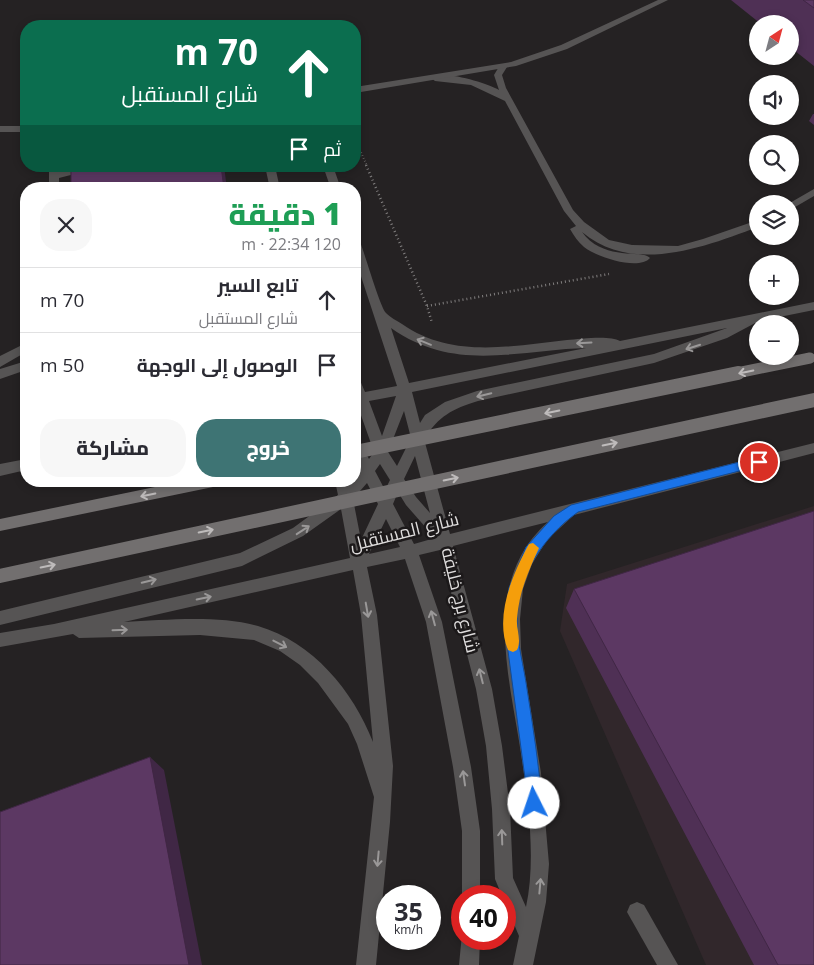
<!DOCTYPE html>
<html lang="ar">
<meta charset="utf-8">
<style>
body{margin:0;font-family:"Open Sans",Cairo,sans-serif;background:#f7f7f7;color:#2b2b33;direction:rtl;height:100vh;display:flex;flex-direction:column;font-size:19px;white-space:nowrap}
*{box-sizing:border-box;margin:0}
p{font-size:16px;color:#7c7c81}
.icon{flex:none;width:28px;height:28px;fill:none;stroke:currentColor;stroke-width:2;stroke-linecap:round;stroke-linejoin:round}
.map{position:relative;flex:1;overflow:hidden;direction:ltr}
.sheet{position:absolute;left:20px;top:182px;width:341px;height:305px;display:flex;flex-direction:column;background:#fff;border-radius:20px;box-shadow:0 2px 8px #0003;direction:rtl}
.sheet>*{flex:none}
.banner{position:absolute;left:20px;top:20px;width:341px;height:152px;border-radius:20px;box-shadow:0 2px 8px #0003;direction:rtl;background:#0b6e4f;color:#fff;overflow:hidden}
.needle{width:32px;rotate:36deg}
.fabs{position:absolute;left:749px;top:15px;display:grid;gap:10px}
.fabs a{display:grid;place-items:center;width:50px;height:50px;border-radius:50%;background:#fff;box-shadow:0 2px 8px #0003;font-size:25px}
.speed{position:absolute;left:376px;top:885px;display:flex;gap:10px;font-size:25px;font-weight:700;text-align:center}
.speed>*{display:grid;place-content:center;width:65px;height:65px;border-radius:50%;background:#fff;box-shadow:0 2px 8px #0003;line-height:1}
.speed small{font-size:12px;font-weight:400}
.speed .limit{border:8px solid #d22;background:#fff;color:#111}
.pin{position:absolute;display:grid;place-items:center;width:42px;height:42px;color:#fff;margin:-21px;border:2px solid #fff;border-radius:50%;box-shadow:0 1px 5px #0007}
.me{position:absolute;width:55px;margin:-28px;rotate:356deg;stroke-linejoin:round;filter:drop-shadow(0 0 4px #0008)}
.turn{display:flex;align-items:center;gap:18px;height:105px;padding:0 20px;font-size:22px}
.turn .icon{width:65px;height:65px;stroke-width:2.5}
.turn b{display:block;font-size:35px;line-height:42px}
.then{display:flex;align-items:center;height:48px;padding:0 20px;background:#0003;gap:10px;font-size:19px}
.round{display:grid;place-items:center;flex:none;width:52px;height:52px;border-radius:20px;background:#f7f7f7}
.headline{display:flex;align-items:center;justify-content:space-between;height:85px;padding:0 20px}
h1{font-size:30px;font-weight:800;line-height:38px;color:#1e9e55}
.cta{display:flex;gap:10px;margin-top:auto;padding:10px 20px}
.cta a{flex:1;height:58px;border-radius:20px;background:#3e7474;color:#fff;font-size:20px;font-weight:800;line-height:58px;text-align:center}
.cta a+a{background:#f7f7f7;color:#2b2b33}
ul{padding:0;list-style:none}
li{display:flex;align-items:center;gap:15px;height:65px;padding:0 20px;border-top:1px solid #e1e1e2}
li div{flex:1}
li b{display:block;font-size:19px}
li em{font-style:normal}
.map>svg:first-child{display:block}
.built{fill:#31272b}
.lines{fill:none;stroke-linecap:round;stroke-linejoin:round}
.path-far1{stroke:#807e7e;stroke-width:2;stroke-dasharray:0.5 2.5;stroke-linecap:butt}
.path{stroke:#807e7e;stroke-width:2.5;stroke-dasharray:1 3;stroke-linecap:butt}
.service{fill:#565454;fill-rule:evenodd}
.minor{fill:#565454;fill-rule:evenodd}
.tertiary{fill:#565454;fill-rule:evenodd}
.secondary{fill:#726f6f;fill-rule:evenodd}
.secondary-bridge-far1{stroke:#726f6f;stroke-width:11}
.secondary-bridge{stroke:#726f6f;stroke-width:14}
.wall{fill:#4f3055}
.shaded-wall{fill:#402745}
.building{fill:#5c3863;stroke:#402745}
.oneway{stroke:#9a9898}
.oneway2{stroke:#bebbbb}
.route{fill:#1a73e8;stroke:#114b97}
.slow{fill:#f59e0b}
.labels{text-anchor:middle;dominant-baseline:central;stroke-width:5;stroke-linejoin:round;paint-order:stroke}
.street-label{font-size:18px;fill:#dedcdc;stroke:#1c191a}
</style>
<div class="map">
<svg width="814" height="965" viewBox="0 0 814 965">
<rect width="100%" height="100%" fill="#252223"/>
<path class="built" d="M 814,506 L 814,965 L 706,965 L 560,631 L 567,584 Z"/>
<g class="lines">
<path class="path-far1" d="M 355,139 L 367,166"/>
<path class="path" d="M 366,165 L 427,306 L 432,323
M 427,306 L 609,274"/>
<path class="service" d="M 637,902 L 644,905 L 678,965 L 657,965 L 627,912 L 630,905 Z"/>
<path class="minor" d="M 500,65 L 507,67 L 502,75 L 506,88 L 573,210 L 584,222 L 609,240 L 632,245 L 678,246 L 703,239 L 758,220 L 758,227 C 704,247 633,275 582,232 C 604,262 642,249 650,258 C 639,271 596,257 584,247 C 578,242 574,236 570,229 L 576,226 L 564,211 L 505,101 L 471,85 L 435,81 L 431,78 C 442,69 486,83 499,90 L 494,75 Z
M 58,166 L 59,172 L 86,166 L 106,166 L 59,178 L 59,189 L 49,189 L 49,167 Z
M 814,189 L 814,196 L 790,210 L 790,204 L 788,204 Z
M 26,343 L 26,352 L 0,367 L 0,356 Z
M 26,361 L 26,370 L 0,379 L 0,369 Z"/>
<path class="tertiary" d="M 658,0 L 668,0 L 567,49 L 516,66 L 355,93 L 355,87 L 511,62 L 561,45 Z
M 0,126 L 26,126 L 26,132 L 0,132 Z
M 265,166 L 275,166 L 280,189 L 270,189 Z
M 323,166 L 333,166 L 341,189 L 331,189 Z
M 355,238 L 360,242 C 365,254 380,307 386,313 C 390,317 397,321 402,324 C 452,359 511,346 567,340 C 580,339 610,335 620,341 L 814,302 L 814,310 L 759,321 L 727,338 L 654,363 L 478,401 C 452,409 439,416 424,439 L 450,534 L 814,443 L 814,453 L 574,515 L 547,540 L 532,564 L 523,589 L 520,619 L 521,649 L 541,773 L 549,864 L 546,902 L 533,965 L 513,965 L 519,936 L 505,903 L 505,896 L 502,896 L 495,879 L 492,809 L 486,746 L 476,689 L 440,550 L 419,555 L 442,622 L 471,767 L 480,831 L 480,896 L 462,896 L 462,898 L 462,831 L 453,767 L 426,622 L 405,559 L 367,567 L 377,615 L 393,766 L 390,822 L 376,965 L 356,965 L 374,797 L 357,744 L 348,724 L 318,683 L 300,665 L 280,651 L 254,640 L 200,635 L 79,638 L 73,634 L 0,647 L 0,633 L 54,624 L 350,558 L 341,509 L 303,536 L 242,566 L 0,625 L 0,611 L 240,553 L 293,528 L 338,495 L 335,481 L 349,481 L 349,483 L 355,481 L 355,477 L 361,470 L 355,459 L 355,441 L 360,442 L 369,459 L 374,452 L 357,404 L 355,404 L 355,376 L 359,378 L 365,392 L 397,386 L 355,258 ZM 391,328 C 455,373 516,350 586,348 L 409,383 ZM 727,328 L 654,354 L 477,391 L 445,402 L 425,415 L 420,423 L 412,392 ZM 396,396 L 382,436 L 369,401 ZM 404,411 L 411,438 L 397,466 L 388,452 ZM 415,456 L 430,513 L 416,497 L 404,479 ZM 380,464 L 390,480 L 385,490 L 375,471 ZM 367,483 L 378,504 L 361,540 L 353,499 ZM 398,492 L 406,505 L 435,538 L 414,544 L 393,504 ZM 386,519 L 400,547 L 369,554 ZM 548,522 C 484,578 507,668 519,741 C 527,792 537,856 526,907 L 513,878 L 510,809 L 502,746 L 492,689 L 453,546 ZM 353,570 L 361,615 L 373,742 C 353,691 313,642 258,626 C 218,615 166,620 124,622 Z
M 26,459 L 26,470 L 0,476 L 0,464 Z
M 462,934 L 462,939 L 480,939 L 479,965 L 459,965 Z"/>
<path class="secondary" d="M 184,481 L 220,481 L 218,485 L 213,487 L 0,531 L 0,519 Z"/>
<path class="secondary-bridge-far1" d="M 732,374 L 810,358"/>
<path class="secondary-bridge" d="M 355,452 L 738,373
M 0,576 L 814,400"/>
</g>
<path class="wall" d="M 731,0 L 814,0 L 814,66 L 790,47 L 790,24 L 761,24 Z
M 813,114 L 814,114 L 814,125 L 809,121 Z
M 574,589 L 814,965 L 754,965 L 566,608 Z"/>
<path class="shaded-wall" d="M 221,166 L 224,166 L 227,189 L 224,189 Z
M 150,757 L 164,770 L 202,965 L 189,965 Z"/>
<path class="building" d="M 803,0 L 814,0 L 814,8 Z
M 71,166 L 221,166 L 224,189 L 71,189 Z
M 814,511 L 814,965 L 778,965 L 574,589 Z
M 150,757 L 189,965 L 0,965 L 0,812 Z"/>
<defs><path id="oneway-shaft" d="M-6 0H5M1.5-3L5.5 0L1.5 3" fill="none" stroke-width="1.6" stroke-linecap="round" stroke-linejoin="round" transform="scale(1.25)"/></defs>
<g class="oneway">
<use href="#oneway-shaft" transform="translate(424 342) rotate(-158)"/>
<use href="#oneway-shaft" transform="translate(584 343) rotate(177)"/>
<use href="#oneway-shaft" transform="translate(693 347) rotate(162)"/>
<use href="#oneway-shaft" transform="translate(484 395) rotate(167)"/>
<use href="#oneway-shaft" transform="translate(303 530) rotate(-33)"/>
<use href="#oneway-shaft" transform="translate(149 581) rotate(-14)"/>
<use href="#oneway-shaft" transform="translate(204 598) rotate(-12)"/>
<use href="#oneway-shaft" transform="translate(367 610) rotate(80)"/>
<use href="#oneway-shaft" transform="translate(433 618) rotate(-105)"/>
<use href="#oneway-shaft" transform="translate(120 630) rotate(-2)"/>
<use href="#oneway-shaft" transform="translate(280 644) rotate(27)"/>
<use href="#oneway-shaft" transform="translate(481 676) rotate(-104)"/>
<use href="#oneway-shaft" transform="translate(464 778) rotate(-98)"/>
<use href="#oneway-shaft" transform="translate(502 837) rotate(-92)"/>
<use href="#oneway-shaft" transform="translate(378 859) rotate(95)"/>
<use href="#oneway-shaft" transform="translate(540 886) rotate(-85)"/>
</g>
<g class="oneway2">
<use href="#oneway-shaft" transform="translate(746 372) rotate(168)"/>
<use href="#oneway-shaft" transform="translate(552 412) rotate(168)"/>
<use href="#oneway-shaft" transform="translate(610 444) rotate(-12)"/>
<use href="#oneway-shaft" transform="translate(451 479) rotate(-12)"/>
<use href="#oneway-shaft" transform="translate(148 495) rotate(168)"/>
<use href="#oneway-shaft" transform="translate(206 531) rotate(-12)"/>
<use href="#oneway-shaft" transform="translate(48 566) rotate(-12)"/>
</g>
<path class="route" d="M 759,457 L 764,462 L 763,465 L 578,512 C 543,537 516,577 517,621 C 517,643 524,667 527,689 C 533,727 539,765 542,803 L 540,808 L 534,810 L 529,808 L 504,621 L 509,588 L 526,547 L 554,516 L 571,505 Z"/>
<path class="slow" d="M 533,543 L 539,548 C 528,572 519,592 517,619 C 516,629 522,640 517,650 L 513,652 L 508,650 C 494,616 513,573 529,544 Z"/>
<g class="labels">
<g class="street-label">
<text transform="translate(404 531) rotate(-14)">شارع المستقبل</text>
<text transform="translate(461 600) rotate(76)">شارع برج خليفة</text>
</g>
</g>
</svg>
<div class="fabs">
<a><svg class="needle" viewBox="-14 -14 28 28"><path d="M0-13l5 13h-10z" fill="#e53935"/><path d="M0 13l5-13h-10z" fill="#7c7c81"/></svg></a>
<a><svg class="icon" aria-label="sound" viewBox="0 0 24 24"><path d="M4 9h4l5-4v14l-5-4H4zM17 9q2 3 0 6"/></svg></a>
<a><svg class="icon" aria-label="search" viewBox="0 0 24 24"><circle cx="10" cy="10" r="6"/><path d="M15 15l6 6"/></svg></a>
<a><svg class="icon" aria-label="layers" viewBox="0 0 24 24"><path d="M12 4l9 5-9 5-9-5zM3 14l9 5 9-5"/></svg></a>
<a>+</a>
<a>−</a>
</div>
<div class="speed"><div>35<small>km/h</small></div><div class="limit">40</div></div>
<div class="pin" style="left:759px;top:462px;background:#d93025"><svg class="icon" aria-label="arrive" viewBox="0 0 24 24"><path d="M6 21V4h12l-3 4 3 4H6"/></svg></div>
<svg class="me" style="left:534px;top:803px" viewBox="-20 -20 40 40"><circle r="19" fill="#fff"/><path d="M0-13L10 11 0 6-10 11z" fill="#1a73e8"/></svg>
<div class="banner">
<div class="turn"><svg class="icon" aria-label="ahead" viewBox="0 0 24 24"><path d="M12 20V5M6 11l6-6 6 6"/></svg><div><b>70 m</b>شارع المستقبل</div></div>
<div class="then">ثم<svg class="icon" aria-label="arrive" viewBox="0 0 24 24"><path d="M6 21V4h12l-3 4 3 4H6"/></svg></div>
</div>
<section class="sheet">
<div class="headline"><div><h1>1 دقيقة</h1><p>120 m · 22:34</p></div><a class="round"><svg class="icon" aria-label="close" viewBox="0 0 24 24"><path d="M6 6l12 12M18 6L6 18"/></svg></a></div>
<ul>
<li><svg class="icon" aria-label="ahead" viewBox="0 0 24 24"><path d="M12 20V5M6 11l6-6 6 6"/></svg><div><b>تابع السير</b><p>شارع المستقبل</p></div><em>70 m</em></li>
<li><svg class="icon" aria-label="arrive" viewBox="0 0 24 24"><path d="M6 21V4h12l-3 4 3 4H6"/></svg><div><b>الوصول إلى الوجهة</b></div><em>50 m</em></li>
</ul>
<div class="cta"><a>خروج</a><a>مشاركة</a></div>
</section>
</div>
